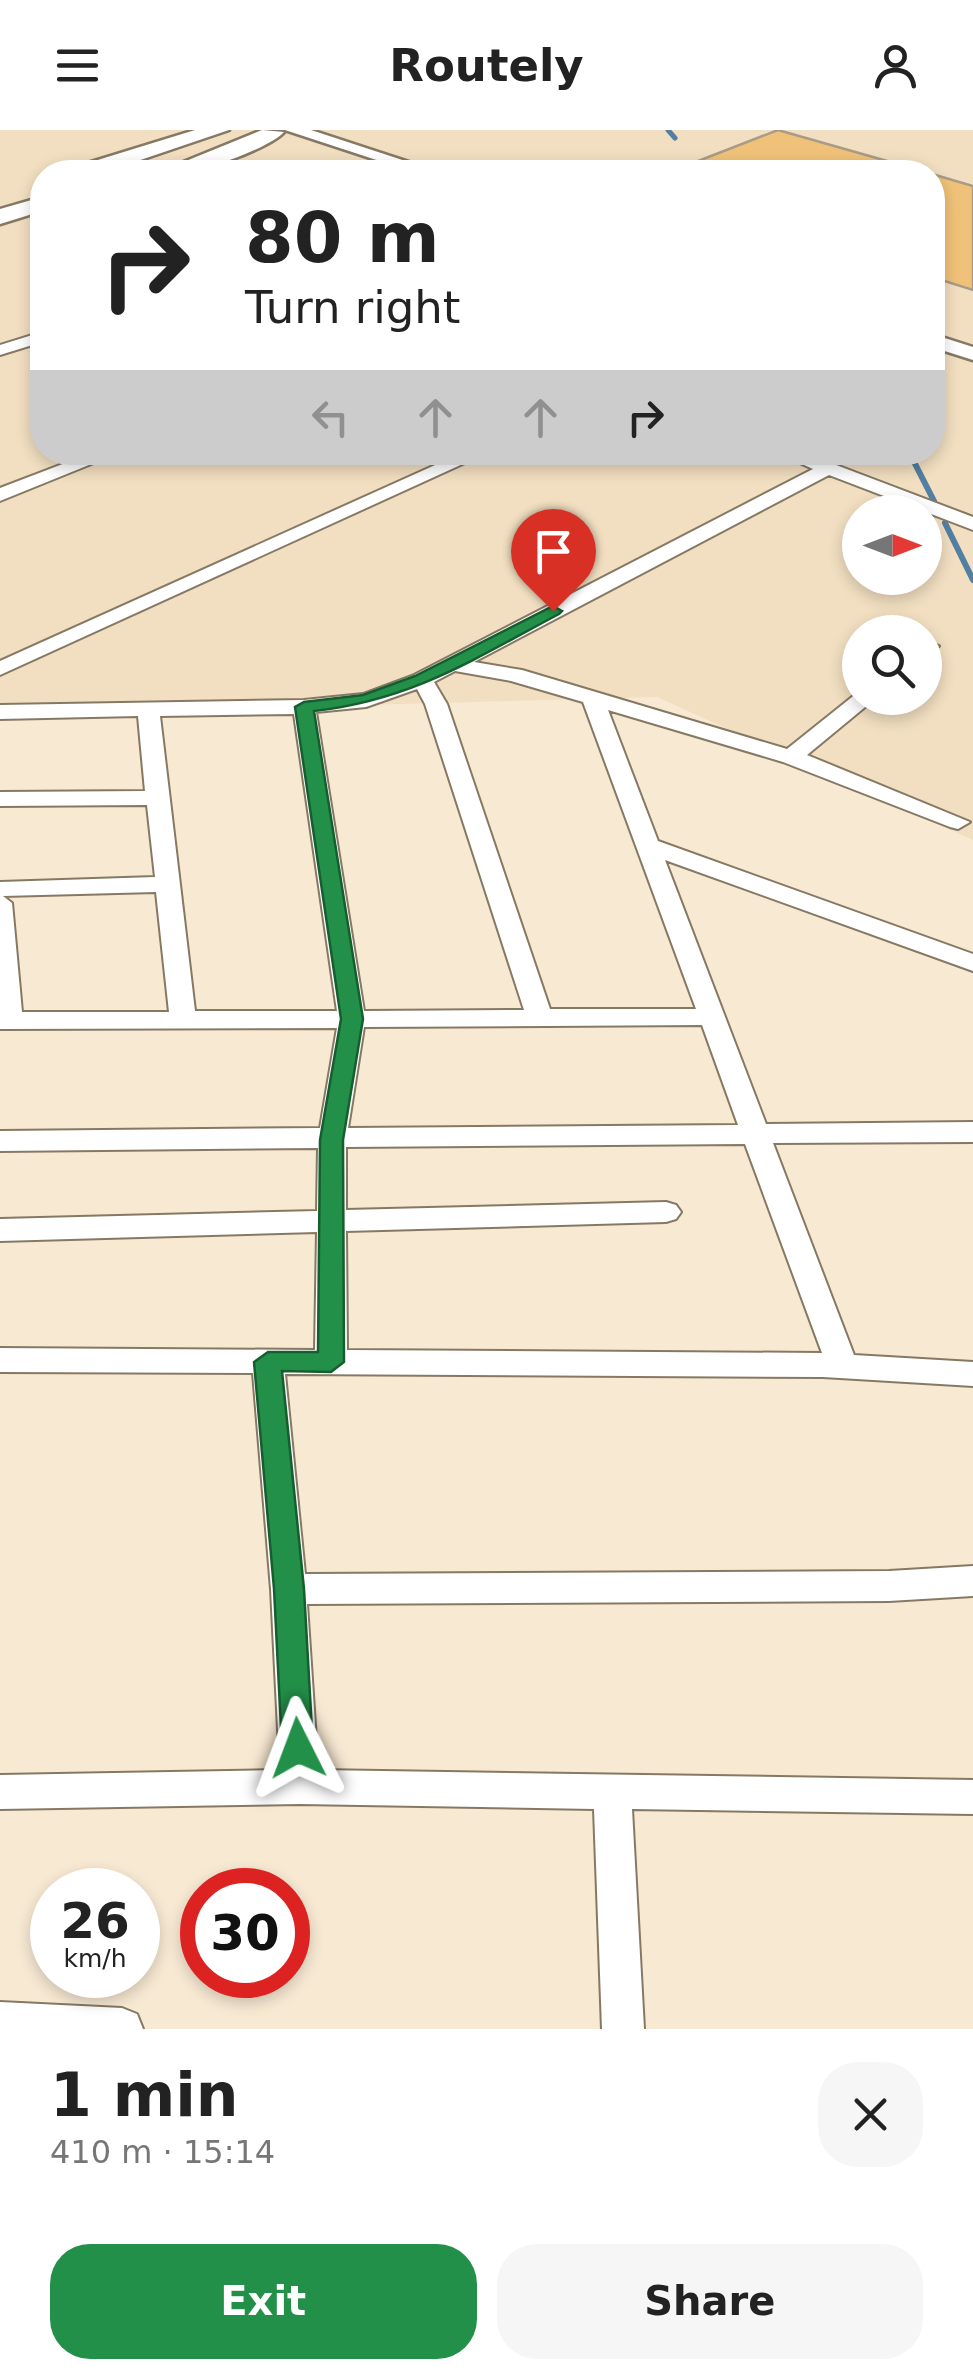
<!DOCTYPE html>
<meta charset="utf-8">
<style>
body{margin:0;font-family:"DejaVu Sans",sans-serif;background:#f6f6f6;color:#222;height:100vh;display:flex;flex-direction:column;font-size:38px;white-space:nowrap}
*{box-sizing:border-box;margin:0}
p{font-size:32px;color:#767676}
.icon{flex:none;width:55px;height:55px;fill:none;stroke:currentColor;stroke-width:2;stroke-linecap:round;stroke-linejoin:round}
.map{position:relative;height:1899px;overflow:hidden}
.drawer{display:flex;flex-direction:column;background:#fff;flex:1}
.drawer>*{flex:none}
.top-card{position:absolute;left:30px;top:30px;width:915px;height:305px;border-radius:40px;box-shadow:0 5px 15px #0003;background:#fff;color:#222;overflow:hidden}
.needle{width:65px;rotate:90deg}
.fabs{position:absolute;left:842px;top:365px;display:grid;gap:20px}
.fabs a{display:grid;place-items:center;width:100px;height:100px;border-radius:50%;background:#fff;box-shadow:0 5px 15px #0003;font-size:50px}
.speed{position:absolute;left:30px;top:1738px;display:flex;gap:20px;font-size:50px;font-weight:700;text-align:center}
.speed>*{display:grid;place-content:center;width:130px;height:130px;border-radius:50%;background:#fff;box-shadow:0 5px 15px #0003;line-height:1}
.speed small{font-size:25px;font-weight:400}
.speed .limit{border:15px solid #d22;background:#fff;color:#111}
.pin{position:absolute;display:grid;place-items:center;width:85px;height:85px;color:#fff;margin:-102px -42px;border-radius:50% 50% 50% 0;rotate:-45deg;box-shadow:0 0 10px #0007}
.pin .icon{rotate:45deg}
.me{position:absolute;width:110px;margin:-55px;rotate:357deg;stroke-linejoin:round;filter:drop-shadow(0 0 8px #0008)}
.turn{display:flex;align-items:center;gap:35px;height:210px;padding:0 50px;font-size:45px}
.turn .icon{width:130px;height:130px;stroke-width:2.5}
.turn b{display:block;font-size:70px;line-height:85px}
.lanes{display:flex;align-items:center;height:95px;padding:0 50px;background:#0003;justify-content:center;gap:50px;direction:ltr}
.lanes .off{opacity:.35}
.round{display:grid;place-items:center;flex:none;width:105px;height:105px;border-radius:40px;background:#f6f6f6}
.head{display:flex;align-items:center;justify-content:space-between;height:170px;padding:0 50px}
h1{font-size:60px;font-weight:800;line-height:75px}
.primary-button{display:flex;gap:20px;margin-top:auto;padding:20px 50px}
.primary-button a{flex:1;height:115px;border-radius:40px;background:#229048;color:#fff;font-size:40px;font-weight:800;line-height:115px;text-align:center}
.primary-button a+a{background:#f6f6f6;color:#222}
header{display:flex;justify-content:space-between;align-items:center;height:130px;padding:0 50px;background:#fff;font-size:45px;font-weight:800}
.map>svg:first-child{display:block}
.built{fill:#f2dfc1;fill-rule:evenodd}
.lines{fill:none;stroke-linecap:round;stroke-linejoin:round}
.stream-far1{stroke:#527fa2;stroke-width:5}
.stream{stroke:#527fa2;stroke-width:6}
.building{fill:#f0c279;stroke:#a99b86;stroke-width:2.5}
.minor-casing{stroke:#867964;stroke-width:4}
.tertiary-casing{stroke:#867964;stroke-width:5}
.trunk-casing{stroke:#867964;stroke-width:5}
.minor{fill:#fff;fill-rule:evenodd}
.tertiary{fill:#fff;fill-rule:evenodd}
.trunk{fill:#fff;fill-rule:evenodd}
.route{fill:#229048;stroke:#165e2f;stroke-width:2.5}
</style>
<header><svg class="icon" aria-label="menu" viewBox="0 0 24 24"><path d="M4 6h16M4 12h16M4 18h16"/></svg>Routely<svg class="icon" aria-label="person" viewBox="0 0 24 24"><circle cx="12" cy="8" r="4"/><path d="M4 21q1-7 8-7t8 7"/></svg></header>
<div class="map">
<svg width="973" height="1899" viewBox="0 0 973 1899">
<rect width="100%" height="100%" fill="#f8e9d3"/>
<path class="built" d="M 0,0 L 973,0 L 973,710 L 657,567 L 0,585 ZM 42,42 L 932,42 L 932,322 L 42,322 ZM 860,382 L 925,382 L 925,448 L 860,448 ZM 860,502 L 925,502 L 925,568 L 860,568 Z"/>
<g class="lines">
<path class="stream-far1" d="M 668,0 L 675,8"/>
<path class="stream" d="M 909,322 L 934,371
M 945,393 L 973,450"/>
</g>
<path class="building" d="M 778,0 L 901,35 L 900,42 L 670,42 Z
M 932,44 L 973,56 L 973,160 L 932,147 Z"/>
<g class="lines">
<defs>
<path id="minor" d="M 42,202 L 42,212 L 0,225 L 0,215 Z
M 94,322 L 121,322 L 0,371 L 0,358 Z
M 464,322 L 489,322 L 0,545 L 0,531 Z
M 775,322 L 802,322 L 973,387 L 973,400 L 829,345 L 474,532 L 522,540 L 787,619 L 857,563 L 876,568 L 807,625 L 970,692 L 958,699 L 950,697 L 783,632 L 608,580 L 658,711 L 973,824 L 973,841 L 665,730 L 766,994 L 973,992 L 973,1012 L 773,1013 L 854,1225 L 973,1232 L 973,1256 L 823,1247 L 285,1244 L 305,1444 L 889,1441 L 973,1436 L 973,1466 L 889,1471 L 307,1474 L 318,1640 L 973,1650 L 973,1684 L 632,1679 L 644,1899 L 602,1899 L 594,1679 L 300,1674 L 0,1679 L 0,1645 L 280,1640 L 271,1459 L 253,1243 L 0,1242 L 0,1218 L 315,1220 L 317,1102 L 0,1111 L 0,1089 L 317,1081 L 318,1018 L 0,1021 L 0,1001 L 320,998 L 337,898 L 0,899 L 0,752 L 155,747 L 147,675 L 0,676 L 0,662 L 145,661 L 138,586 L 0,589 L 0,575 L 304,570 L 363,564 L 414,545 L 813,339 ZM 455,541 L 511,551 L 583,572 L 696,879 L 550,879 L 447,574 L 434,552 ZM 417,559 L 425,574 L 524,880 L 364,881 L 316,582 L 366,577 ZM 294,584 L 337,881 L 195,881 L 160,586 ZM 156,762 L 169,882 L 22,882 L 12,773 L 3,766 ZM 702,895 L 738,995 L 348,998 L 364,897 ZM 745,1014 L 822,1223 L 347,1220 L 346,1101 L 666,1092 L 676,1089 L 681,1082 L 676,1075 L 666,1072 L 346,1080 L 346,1017 Z
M 925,510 L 939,516 L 925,525 Z
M 0,1872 L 122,1878 L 137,1884 L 143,1899 L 0,1899 Z"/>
<path id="tertiary" d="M 285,0 L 311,0 L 439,42 L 413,42 Z
M 932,204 L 973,217 L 973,230 L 932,217 Z"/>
<path id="trunk" d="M 195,0 L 229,0 L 105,42 L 72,42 L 75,37 Z
M 262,0 L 284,2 C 271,17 199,45 179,40 L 176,35 Z
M 42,67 L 42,81 L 0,94 L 0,79 Z"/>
</defs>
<use href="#minor" class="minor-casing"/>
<use href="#tertiary" class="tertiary-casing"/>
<use href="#trunk" class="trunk-casing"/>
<use href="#minor" class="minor"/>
<use href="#tertiary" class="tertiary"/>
<use href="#trunk" class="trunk"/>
</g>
<path class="route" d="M 553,476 L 562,481 L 559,484 C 474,529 412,570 314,581 L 363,889 L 343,1010 L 344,1232 L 331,1242 L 282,1241 L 304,1459 L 313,1618 L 309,1628 L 298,1632 L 287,1628 L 282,1618 L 274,1459 L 254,1232 L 268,1222 L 318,1222 L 320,1010 L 341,889 L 295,577 L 304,572 L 363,565 L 415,546 Z"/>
</svg>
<div class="fabs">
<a><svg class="needle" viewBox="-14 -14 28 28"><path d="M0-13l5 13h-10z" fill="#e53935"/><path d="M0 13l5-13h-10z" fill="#767676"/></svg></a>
<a><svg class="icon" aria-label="search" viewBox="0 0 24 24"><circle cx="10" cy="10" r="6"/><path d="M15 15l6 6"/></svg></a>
</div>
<div class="speed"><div>26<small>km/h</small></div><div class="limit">30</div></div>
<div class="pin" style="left:553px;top:481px;background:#d93025"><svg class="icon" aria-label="arrive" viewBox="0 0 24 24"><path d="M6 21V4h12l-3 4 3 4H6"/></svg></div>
<svg class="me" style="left:298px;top:1618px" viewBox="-20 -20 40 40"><path d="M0-17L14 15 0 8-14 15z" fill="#229048" stroke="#fff" stroke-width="4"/></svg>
<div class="top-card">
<div class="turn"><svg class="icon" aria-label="right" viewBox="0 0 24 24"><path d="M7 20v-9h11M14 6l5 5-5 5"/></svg><div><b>80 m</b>Turn right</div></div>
<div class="lanes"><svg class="icon off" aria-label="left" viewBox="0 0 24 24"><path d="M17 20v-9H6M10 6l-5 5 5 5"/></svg><svg class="icon off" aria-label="ahead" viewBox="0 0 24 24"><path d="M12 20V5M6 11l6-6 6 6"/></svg><svg class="icon off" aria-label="ahead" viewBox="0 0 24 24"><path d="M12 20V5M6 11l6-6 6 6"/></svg><svg class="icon" aria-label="right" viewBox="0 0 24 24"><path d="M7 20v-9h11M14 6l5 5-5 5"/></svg></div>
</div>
</div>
<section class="drawer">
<div class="head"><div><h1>1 min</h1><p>410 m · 15:14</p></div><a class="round"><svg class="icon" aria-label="close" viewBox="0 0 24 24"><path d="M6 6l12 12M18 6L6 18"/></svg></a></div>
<div class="primary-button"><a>Exit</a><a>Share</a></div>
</section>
